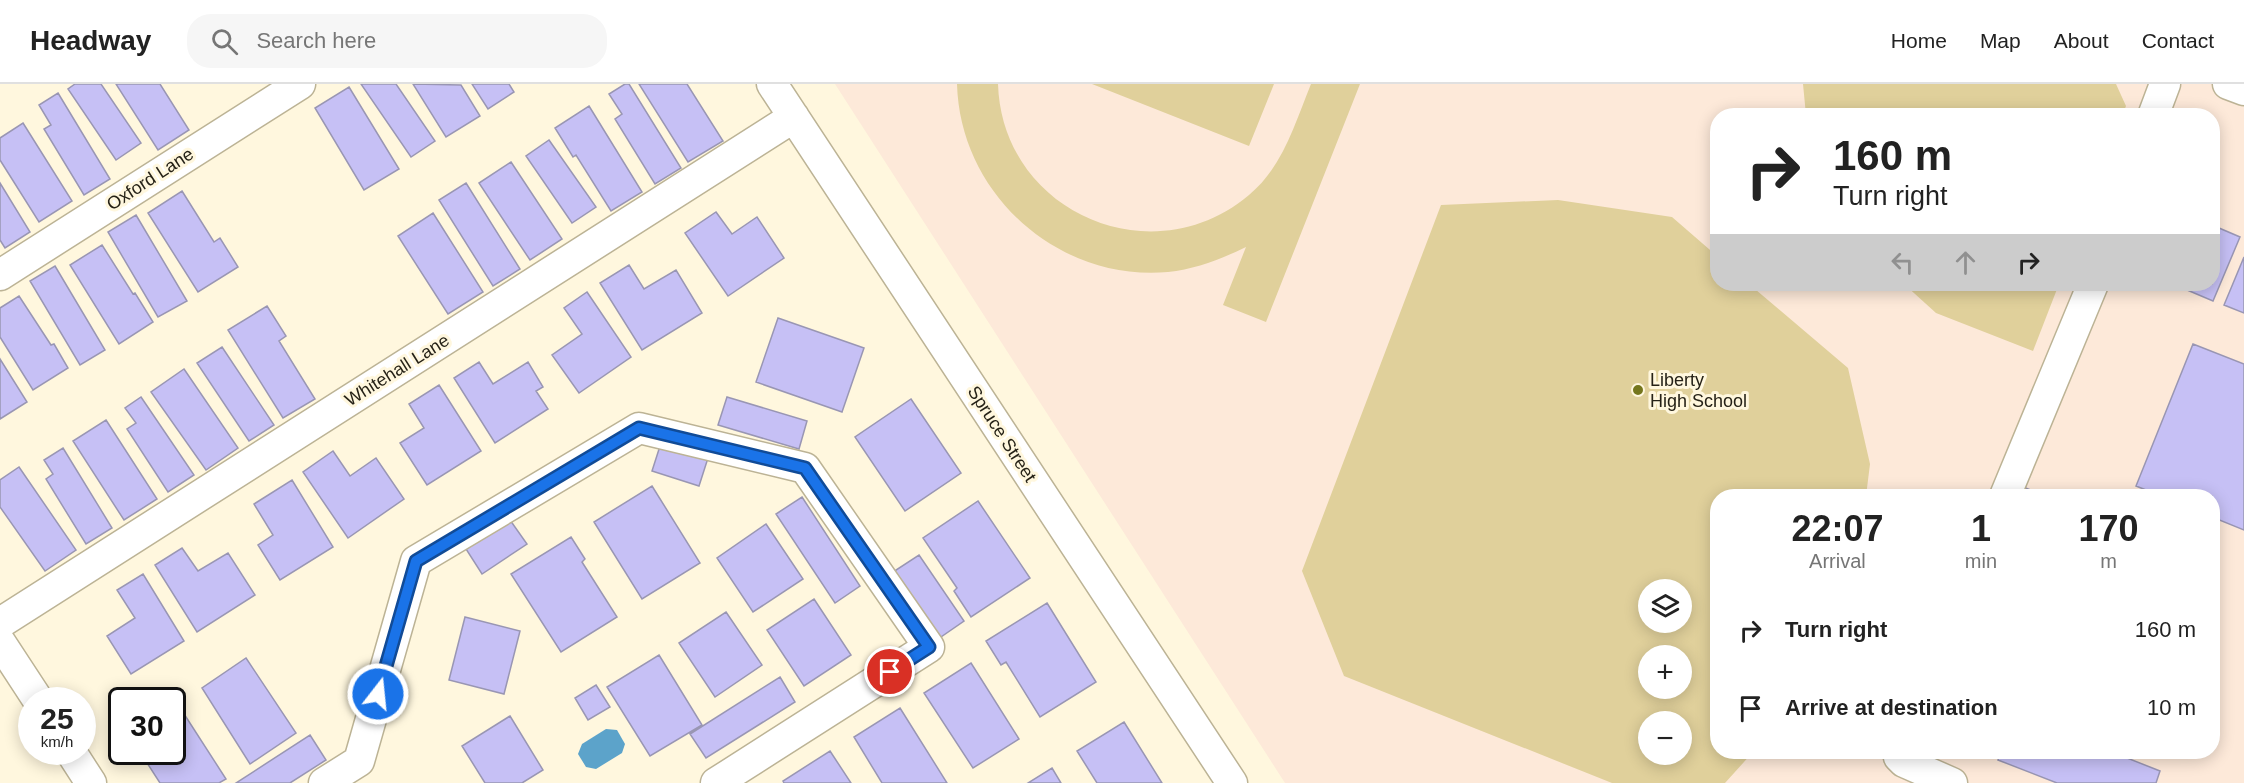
<!DOCTYPE html>
<meta charset="utf-8">
<style>
body{margin:0;font-family:Helvetica,sans-serif;background:#f6f6f6;color:#222;height:100vh;display:flex;flex-direction:column;font-size:22px;white-space:nowrap}
*{box-sizing:border-box;margin:0}
p{font-size:20px;color:#767676}
.icon{flex:none;width:33px;height:33px;fill:none;stroke:currentColor;stroke-width:2;stroke-linecap:round;stroke-linejoin:round}
.map{position:relative;flex:1;overflow:hidden}
.drawer{position:absolute;left:1710px;top:405px;width:510px;height:270px;display:flex;flex-direction:column;background:#fff;border-radius:24px;box-shadow:0 3px 15px #0003}
.drawer>*{flex:none}
.guide{position:absolute;left:1710px;top:24px;width:510px;height:183px;border-radius:24px;box-shadow:0 3px 15px #0003;background:#fff;color:#222;overflow:hidden}
.controls{position:absolute;left:1638px;top:495px;display:grid;gap:12px}
.controls a{display:grid;place-items:center;width:54px;height:54px;border-radius:50%;background:#fff;box-shadow:0 3px 15px #0003;font-size:30px}
.speed{position:absolute;left:18px;top:603px;display:flex;gap:12px;font-size:30px;font-weight:700;text-align:center}
.speed>*{display:grid;place-content:center;width:78px;height:78px;border-radius:50%;background:#fff;box-shadow:0 3px 15px #0003;line-height:1}
.speed small{font-size:15px;font-weight:400}
.speed .limit{border:3px solid #111;border-radius:9px;background:#fff;color:#111}
.pin{position:absolute;display:grid;place-items:center;width:51px;height:51px;color:#fff;margin:-26px;border:3px solid #fff;border-radius:50%;box-shadow:0 2px 6px #0007}
.me{position:absolute;width:66px;margin:-33px;rotate:16deg;stroke-linejoin:round;filter:drop-shadow(0 0 4px #0008)}
.turn{display:flex;align-items:center;gap:21px;height:126px;padding:0 24px;font-size:27px}
.turn .icon{width:78px;height:78px;stroke-width:2.5}
.turn b{display:block;font-size:42px;line-height:51px}
.lanes{display:flex;align-items:center;height:57px;padding:0 24px;background:#0003;justify-content:center;gap:30px;direction:ltr}
.lanes .off{opacity:.35}
.eta{display:flex;justify-content:space-evenly;align-items:center;height:102px;text-align:center}
.eta b{font-size:36px;font-weight:700;line-height:42px}
ul{padding:0;list-style:none}
li{display:flex;align-items:center;gap:18px;height:78px;padding:0 24px}
li div{flex:1}
li b{display:block;font-size:22px}
li em{font-style:normal}
header{display:flex;align-items:center;gap:36px;box-sizing:border-box;height:84px;padding:0 30px;background:#fff;border-bottom:2px solid #e0e0e0}
header strong{font-size:28px}
nav{display:flex;gap:33px;margin-inline-start:auto;font-size:21px}
.search{width:420px;height:54px;background:#f6f6f6;display:flex;align-items:center;gap:15px;box-sizing:border-box;padding:0 21px;border-radius:24px;color:#767676;font-size:22px}
.map>svg:first-child{display:block}
.education{fill:#fde9d9;fill-rule:evenodd}
.green{fill:#e0d09b;fill-rule:evenodd}
.water{fill:#5ca3ca}
.building{fill:#c6c0f5;stroke:#9996b3;stroke-width:1.5}
.lines{fill:none;stroke-linecap:round;stroke-linejoin:round}
.minor-casing{stroke:#bcb395;stroke-width:33}
.minor{stroke:#fff;stroke-width:30}
.route-casing{stroke:#114b97;stroke-width:15}
.route{stroke:#1a73e8;stroke-width:10}
.poi-dot{fill:#75761c;stroke:#fff7de;stroke-width:2}
.labels{text-anchor:middle;dominant-baseline:central;stroke-width:6;stroke-linejoin:round;paint-order:stroke}
.street-label{font-size:18px;fill:#262217;stroke:#fff7de}
.poi-label{font-size:18px;fill:#262217;stroke:#fff7de;text-anchor:start}
</style>
<header>
<strong>Headway</strong>
<div class="search"><svg class="icon" aria-label="search" viewBox="0 0 24 24"><circle cx="10" cy="10" r="6"/><path d="M15 15l6 6"/></svg>Search here</div>
<nav><a>Home</a><a>Map</a><a>About</a><a>Contact</a></nav>
</header>
<div class="map">
<svg width="2244" height="699" viewBox="0 0 2244 699">
<rect width="100%" height="100%" fill="#fff7de"/>
<path class="education" d="M 835,0 L 2244,0 L 2244,699 L 1285,699 ZM 1718,32 L 2212,32 L 2212,200 L 1718,200 ZM 1718,412 L 2212,412 L 2212,668 L 1718,668 ZM 1648,506 L 1682,506 L 1682,538 L 1648,538 ZM 1648,572 L 1682,572 L 1682,604 L 1648,604 ZM 1648,638 L 1682,638 L 1682,670 L 1648,670 Z"/>
<path class="green" d="M 957,0 L 998,0 C 1002,128 1152,193 1249,111 C 1283,83 1295,39 1311,0 L 1360,0 L 1266,238 L 1223,221 L 1246,163 C 1221,175 1196,185 1168,188 C 1058,198 960,110 957,0 Z
M 1092,0 L 1274,0 L 1249,62 Z
M 1803,0 L 2116,0 L 2126,22 L 2122,32 L 1806,31 Z
M 1558,116 L 1672,133 L 1717,172 L 1718,200 L 1749,200 L 1848,284 L 1870,380 L 1866,412 L 1718,412 L 1718,668 L 1753,668 L 1725,699 L 1612,699 L 1344,592 L 1302,487 L 1441,121 ZM 1648,506 L 1682,506 L 1682,538 L 1648,538 ZM 1648,572 L 1682,572 L 1682,604 L 1648,604 ZM 1648,638 L 1682,638 L 1682,670 L 1648,670 Z
M 1904,200 L 2059,200 L 2033,267 L 1936,229 Z"/>
<path class="water" d="M 606,645 L 617,646 L 625,660 L 622,669 L 596,685 L 586,683 L 578,670 L 582,660 Z"/>
<path class="building" d="M 75,0 L 101,0 L 141,59 L 116,76 L 68,5 Z
M 116,0 L 160,0 L 189,46 L 158,66 Z
M 361,0 L 396,0 L 435,57 L 411,73 Z
M 413,0 L 461,1 L 480,32 L 446,53 Z
M 472,0 L 509,0 L 514,8 L 488,25 Z
M 625,0 L 629,0 L 681,84 L 655,100 L 615,35 L 622,30 L 609,10 Z
M 639,0 L 687,0 L 723,57 L 688,78 Z
M 349,3 L 399,85 L 364,106 L 315,24 Z
M 58,9 L 110,95 L 84,111 L 44,45 L 51,41 L 39,21 Z
M 589,22 L 642,108 L 611,127 L 576,71 L 573,73 L 555,44 Z
M 23,39 L 72,117 L 39,138 L 0,76 L 0,54 Z
M 549,56 L 596,123 L 572,139 L 526,72 Z
M 511,78 L 562,155 L 530,176 L 479,99 Z
M 0,99 L 30,148 L 5,164 L 0,156 Z
M 466,99 L 520,185 L 493,202 L 439,116 Z
M 182,107 L 214,158 L 220,154 L 238,183 L 198,208 L 148,129 Z
M 716,128 L 732,150 L 757,133 L 784,174 L 728,212 L 685,149 Z
M 433,129 L 483,208 L 448,230 L 398,152 Z
M 136,131 L 187,217 L 158,233 L 108,148 Z
M 2212,141 L 2240,153 L 2213,217 L 2173,200 L 2212,200 Z
M 102,161 L 133,210 L 135,209 L 153,238 L 119,260 L 70,181 Z
M 2244,173 L 2244,229 L 2224,221 Z
M 629,181 L 644,205 L 676,186 L 702,229 L 642,266 L 600,199 Z
M 55,182 L 105,266 L 80,281 L 30,197 Z
M 587,208 L 631,273 L 579,309 L 552,271 L 582,250 L 564,224 Z
M 19,212 L 51,261 L 54,260 L 68,284 L 33,306 L 0,253 L 0,224 Z
M 267,222 L 286,252 L 279,257 L 315,315 L 283,334 L 228,246 Z
M 778,234 L 864,264 L 842,328 L 756,298 Z
M 2193,260 L 2244,280 L 2244,446 L 2212,433 L 2212,412 L 2161,412 L 2136,402 Z
M 222,263 L 274,341 L 249,357 L 197,279 Z
M 0,275 L 27,318 L 0,335 Z
M 479,278 L 493,300 L 528,278 L 543,303 L 536,307 L 548,325 L 495,359 L 454,294 Z
M 184,285 L 238,364 L 206,386 L 151,308 Z
M 439,301 L 481,367 L 427,401 L 400,359 L 424,344 L 409,320 Z
M 141,313 L 194,391 L 168,408 L 127,345 L 136,339 L 125,324 Z
M 727,313 L 807,337 L 799,365 L 718,341 Z
M 911,315 L 961,389 L 905,427 L 855,353 Z
M 106,336 L 157,415 L 124,436 L 73,357 Z
M 661,359 L 708,374 L 699,402 L 652,387 Z
M 63,364 L 112,444 L 86,460 L 46,395 L 53,390 L 44,376 Z
M 333,367 L 350,392 L 376,374 L 404,415 L 348,454 L 303,388 Z
M 19,383 L 76,466 L 45,487 L 0,423 L 0,396 Z
M 292,396 L 333,463 L 280,496 L 258,461 L 273,451 L 254,420 Z
M 652,402 L 700,479 L 642,515 L 594,438 Z
M 2023,403 L 2046,412 L 2020,412 Z
M 802,413 L 860,502 L 835,519 L 776,430 Z
M 978,417 L 1030,494 L 971,533 L 954,507 L 957,504 L 923,454 Z
M 510,436 L 527,460 L 482,490 L 466,465 Z
M 766,440 L 803,495 L 753,528 L 717,474 Z
M 571,453 L 585,475 L 582,478 L 617,533 L 561,568 L 511,490 Z
M 182,464 L 198,487 L 228,469 L 255,511 L 197,548 L 155,481 Z
M 919,471 L 964,537 L 938,555 L 893,488 Z
M 143,490 L 184,557 L 131,590 L 107,552 L 135,534 L 117,506 Z
M 814,515 L 851,571 L 804,602 L 767,546 Z
M 1047,519 L 1096,598 L 1040,633 L 1006,578 L 1001,581 L 986,557 Z
M 726,528 L 762,581 L 715,613 L 679,559 Z
M 465,533 L 520,547 L 504,610 L 449,596 Z
M 659,571 L 702,641 L 650,672 L 607,603 Z
M 246,574 L 296,649 L 250,680 L 202,604 Z
M 971,579 L 1019,655 L 973,684 L 924,609 Z
M 780,593 L 795,618 L 706,674 L 690,650 Z
M 596,601 L 610,623 L 588,636 L 575,614 Z
M 177,619 L 226,695 L 219,699 L 160,699 L 140,668 L 172,668 L 172,622 Z
M 900,624 L 947,699 L 882,699 L 854,653 Z
M 510,632 L 543,686 L 522,699 L 485,699 L 462,662 Z
M 1124,638 L 1162,699 L 1097,699 L 1077,667 Z
M 310,651 L 326,676 L 290,699 L 236,699 Z
M 830,667 L 851,699 L 784,699 L 783,697 Z
M 2001,668 L 2112,668 L 2160,687 L 2156,699 L 2057,699 L 1998,676 Z
M 1052,684 L 1061,699 L 1028,699 Z"/>
<g class="lines">
<defs>
<path id="minor" d="M 772,0 L 1232,699
M 2228,0 L 2244,6
M 2153,32 L 2165,0
M 0,191 L 300,0
M 2005,412 L 2093,200
M 0,539 L 794,33
M 0,558 L 38,616
M 71,668 L 91,699
M 1898,668 L 1899,673 L 1904,678 L 1952,699
M 324,699 L 359,677 L 416,477 L 639,344 L 805,384 L 929,563 L 716,699"/>
</defs>
<use href="#minor" class="minor-casing"/>
<use href="#minor" class="minor"/>
</g>
<g class="lines">
<defs>
<path id="route" d="M 378,610 L 416,477 L 639,344 L 805,384 L 929,563 L 890,588"/>
</defs>
<use href="#route" class="route-casing"/>
<use href="#route" class="route"/>
</g>
<circle class="poi-dot" cx="1638" cy="306" r="6"/>
<g class="labels">
<g class="street-label">
<text transform="translate(150 95) rotate(-33)">Oxford Lane</text>
<text transform="translate(397 286) rotate(-32)">Whitehall Lane</text>
<text transform="translate(1002 350) rotate(57)">Spruce Street</text>
</g>
<g class="poi-label">
<text x="1650" y="296">Liberty<tspan x="1650" dy="21">High School</tspan></text>
</g>
</g>
</svg>
<div class="controls">
<a><svg class="icon" aria-label="layers" viewBox="0 0 24 24"><path d="M12 4l9 5-9 5-9-5zM3 14l9 5 9-5"/></svg></a>
<a>+</a>
<a>−</a>
</div>
<div class="speed"><div>25<small>km/h</small></div><div class="limit">30</div></div>
<div class="pin" style="left:890px;top:588px;background:#d93025"><svg class="icon" aria-label="arrive" viewBox="0 0 24 24"><path d="M6 21V4h12l-3 4 3 4H6"/></svg></div>
<svg class="me" style="left:378px;top:610px" viewBox="-20 -20 40 40"><circle r="17" fill="#1a73e8" stroke="#fff" stroke-width="3"/><path d="M0-11L8 9 0 5-8 9z" fill="#fff"/></svg>
<div class="guide">
<div class="turn"><svg class="icon" aria-label="right" viewBox="0 0 24 24"><path d="M7 20v-9h11M14 6l5 5-5 5"/></svg><div><b>160 m</b>Turn right</div></div>
<div class="lanes"><svg class="icon off" aria-label="left" viewBox="0 0 24 24"><path d="M17 20v-9H6M10 6l-5 5 5 5"/></svg><svg class="icon off" aria-label="ahead" viewBox="0 0 24 24"><path d="M12 20V5M6 11l6-6 6 6"/></svg><svg class="icon" aria-label="right" viewBox="0 0 24 24"><path d="M7 20v-9h11M14 6l5 5-5 5"/></svg></div>
</div>
<section class="drawer">
<div class="eta">
<div><b>22:07</b><p>Arrival</p></div>
<div><b>1</b><p>min</p></div>
<div><b>170</b><p>m</p></div>
</div>
<ul>
<li><svg class="icon" aria-label="right" viewBox="0 0 24 24"><path d="M7 20v-9h11M14 6l5 5-5 5"/></svg><div><b>Turn right</b></div><em>160 m</em></li>
<li><svg class="icon" aria-label="arrive" viewBox="0 0 24 24"><path d="M6 21V4h12l-3 4 3 4H6"/></svg><div><b>Arrive at destination</b></div><em>10 m</em></li>
</ul>
</section>
</div>
